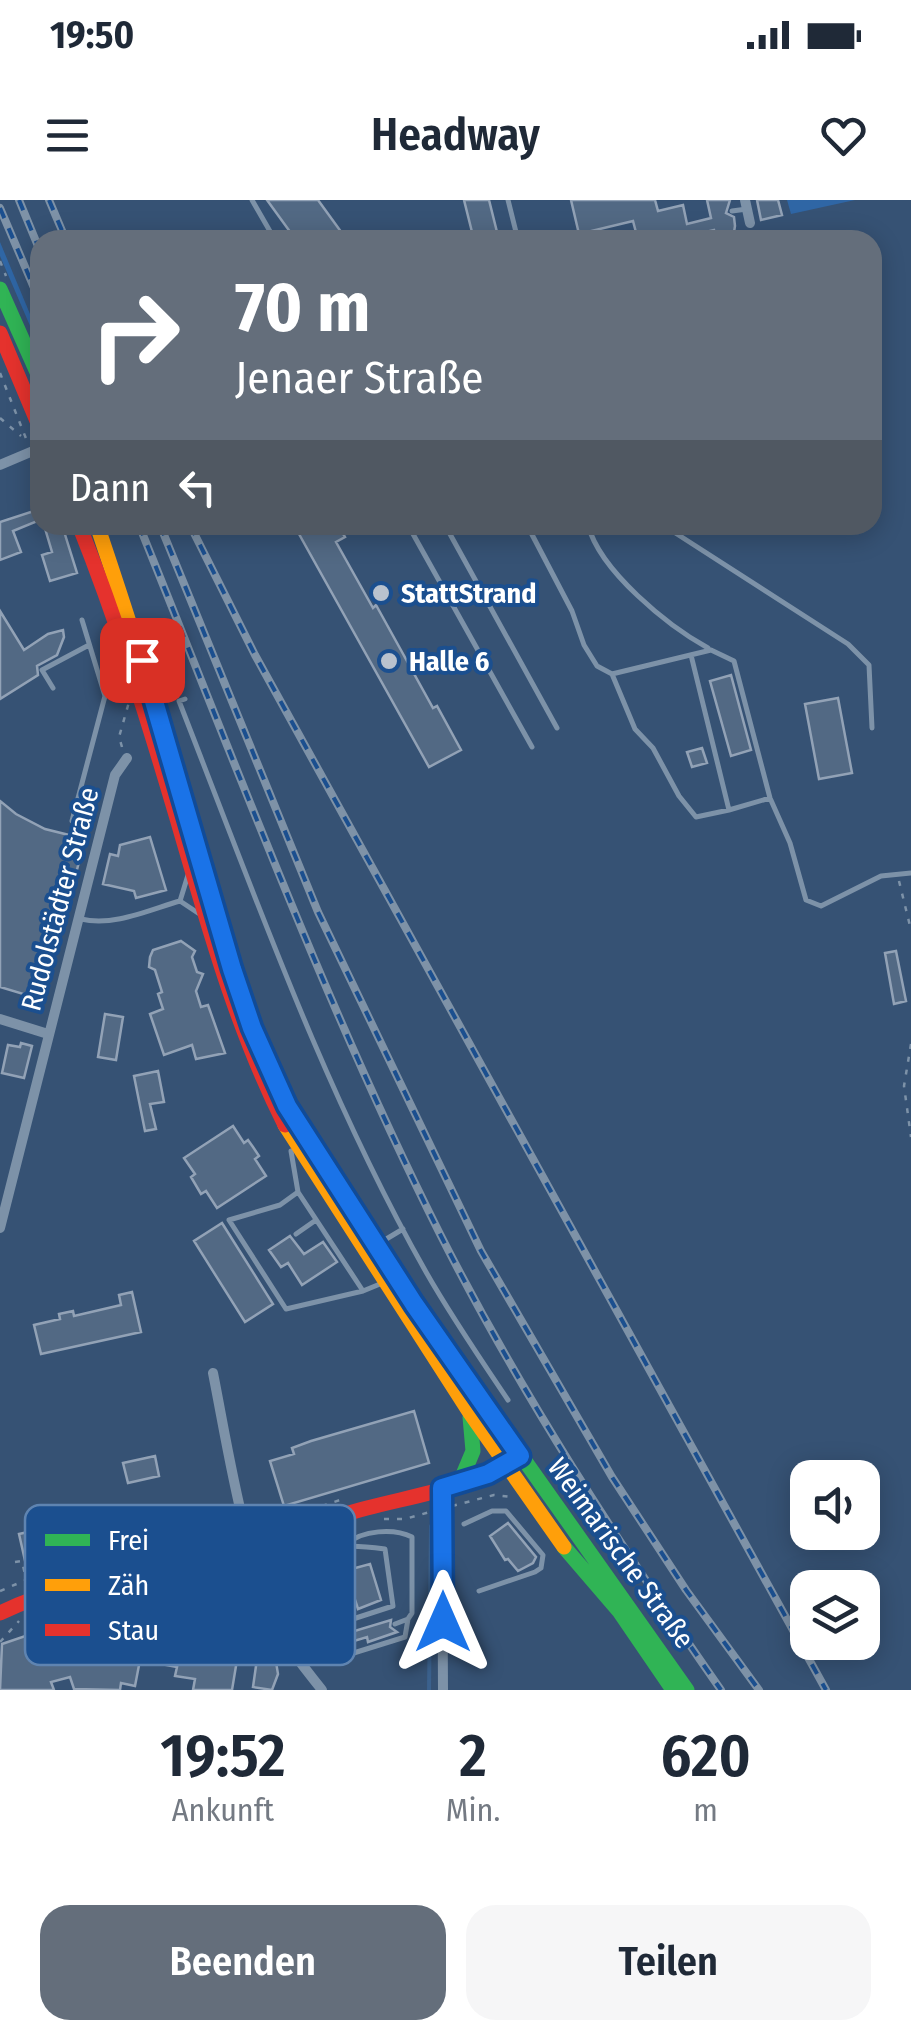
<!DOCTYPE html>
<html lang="de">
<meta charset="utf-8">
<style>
body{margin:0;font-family:"Fira Sans Condensed",sans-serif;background:#f6f6f7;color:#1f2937;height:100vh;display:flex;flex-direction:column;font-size:38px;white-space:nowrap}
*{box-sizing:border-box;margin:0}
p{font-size:32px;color:#747a83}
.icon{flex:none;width:55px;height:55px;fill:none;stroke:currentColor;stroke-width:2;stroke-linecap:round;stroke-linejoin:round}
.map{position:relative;height:1490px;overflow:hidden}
.side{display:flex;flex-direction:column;background:#fff;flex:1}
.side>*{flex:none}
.guide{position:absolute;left:30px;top:30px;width:852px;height:305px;border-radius:30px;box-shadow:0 5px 25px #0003;background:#646e7b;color:#fff;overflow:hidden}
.buttons{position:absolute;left:790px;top:1260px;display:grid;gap:20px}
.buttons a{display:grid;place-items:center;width:90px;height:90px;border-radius:20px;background:#fff;box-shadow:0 5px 25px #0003;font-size:50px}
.pin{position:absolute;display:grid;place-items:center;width:85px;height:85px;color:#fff;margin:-42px;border-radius:20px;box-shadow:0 5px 15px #0006}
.me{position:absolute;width:110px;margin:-55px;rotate:0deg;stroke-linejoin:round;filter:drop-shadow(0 0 8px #0008)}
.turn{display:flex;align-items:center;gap:35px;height:210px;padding:0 40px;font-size:45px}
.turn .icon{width:130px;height:130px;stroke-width:2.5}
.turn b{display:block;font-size:70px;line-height:85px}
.then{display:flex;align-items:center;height:95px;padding:0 40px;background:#0003;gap:20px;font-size:38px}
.eta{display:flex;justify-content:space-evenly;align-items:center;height:170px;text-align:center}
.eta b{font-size:60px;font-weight:600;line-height:70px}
.primary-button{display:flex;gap:20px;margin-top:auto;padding:20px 40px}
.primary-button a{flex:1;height:115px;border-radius:30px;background:#646e7b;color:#fff;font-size:40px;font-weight:600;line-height:115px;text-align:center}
.primary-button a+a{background:#f6f6f7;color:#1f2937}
.status{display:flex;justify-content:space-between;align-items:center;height:70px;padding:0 50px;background:#fff;direction:ltr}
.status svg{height:28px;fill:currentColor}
header{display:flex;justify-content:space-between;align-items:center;height:130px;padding:0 40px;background:#fff;font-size:45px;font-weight:600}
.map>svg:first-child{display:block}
.green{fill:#2f66a5}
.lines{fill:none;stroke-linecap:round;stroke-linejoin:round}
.stream{stroke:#3b618d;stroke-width:4}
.building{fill:#526984;stroke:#92a2b6;stroke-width:2.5}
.path{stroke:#7d92a8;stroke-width:2.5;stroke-dasharray:5 8;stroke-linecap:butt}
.lane{stroke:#7d92a8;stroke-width:5}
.street{stroke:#7d92a8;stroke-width:10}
.fast{stroke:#30b455;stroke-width:15}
.slow{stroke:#ff9f0a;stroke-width:15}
.jam{stroke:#e5322d;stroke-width:15}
.rail-casing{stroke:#7e92a7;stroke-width:8}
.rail{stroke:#1b4f8f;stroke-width:4;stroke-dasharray:11;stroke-linecap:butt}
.route-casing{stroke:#114b97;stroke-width:25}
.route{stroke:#1a73e8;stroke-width:18}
.poi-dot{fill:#b9c2ce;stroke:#1b4f8f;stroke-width:4}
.labels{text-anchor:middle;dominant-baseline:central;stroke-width:8;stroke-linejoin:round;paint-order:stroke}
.poi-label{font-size:28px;font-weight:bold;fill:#fff;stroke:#1b4f8f;text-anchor:start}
.street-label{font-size:28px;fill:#fff;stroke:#1b4f8f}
.key{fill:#1b4f8f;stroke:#5f84b1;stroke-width:2.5}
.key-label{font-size:28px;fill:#fff}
</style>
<div class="status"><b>19:50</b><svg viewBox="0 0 49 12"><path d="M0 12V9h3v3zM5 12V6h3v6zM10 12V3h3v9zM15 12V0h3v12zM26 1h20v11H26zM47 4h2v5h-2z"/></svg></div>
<header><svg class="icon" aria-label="menu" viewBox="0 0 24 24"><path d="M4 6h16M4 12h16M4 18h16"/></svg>Headway<svg class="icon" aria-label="heart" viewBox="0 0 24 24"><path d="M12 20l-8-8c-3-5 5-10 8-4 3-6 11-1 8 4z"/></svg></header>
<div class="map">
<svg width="911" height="1490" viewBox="0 0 911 1490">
<rect width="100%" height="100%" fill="#365274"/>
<path class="green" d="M 787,0 L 855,0 L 791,14 Z
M 0,42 L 40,138 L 40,149 L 0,56 Z"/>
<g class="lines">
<path class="stream" d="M 429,1490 L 431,1326"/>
</g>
<path class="building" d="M 267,0 L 318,0 L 347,40 L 296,40 Z
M 464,0 L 489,0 L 499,40 L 474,40 Z
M 571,0 L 655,0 L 658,11 L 683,5 L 687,24 L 711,18 L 707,0 L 730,0 L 726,13 L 734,17 L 735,26 L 734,32 L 716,40 L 714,30 L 672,40 L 638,40 L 633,21 L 579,34 Z
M 757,0 L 778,0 L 782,15 L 761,20 Z
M 40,309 L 40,320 L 13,331 L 21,352 L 0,360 L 0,322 Z
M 44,325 L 62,325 L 77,373 L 50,381 L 42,355 L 52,352 Z
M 294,325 L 338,325 L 345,337 L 336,342 L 373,408 L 376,405 L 433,508 L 437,506 L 461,550 L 429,567 Z
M 0,411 L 24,450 L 48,434 L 63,430 L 64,437 L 57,455 L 37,466 L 38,475 L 0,499 Z
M 731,475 L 751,550 L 731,556 L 710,481 Z
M 838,498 L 852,573 L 819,579 L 805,504 Z
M 702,548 L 707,563 L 692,567 L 687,552 Z
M 0,601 L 16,614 L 45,629 L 85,639 L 43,800 L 0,787 Z
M 150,637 L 166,690 L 136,698 L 134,691 L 103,684 L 110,654 L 118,656 L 120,645 Z
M 181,741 L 195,751 L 192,757 L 197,772 L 203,774 L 196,791 L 201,807 L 208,805 L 225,853 L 196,859 L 192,845 L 164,855 L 150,814 L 163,809 L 158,794 L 162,792 L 155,770 L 149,767 L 150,757 L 153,750 Z
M 896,751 L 906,801 L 894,804 L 885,753 Z
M 105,814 L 123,817 L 116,860 L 98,857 Z
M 21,843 L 32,846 L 24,878 L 2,873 L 8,845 L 20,847 Z
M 158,871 L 164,902 L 150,904 L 156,929 L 145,931 L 134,876 Z
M 233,926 L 244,943 L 248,940 L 253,947 L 259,956 L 255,959 L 266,976 L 217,1008 L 206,991 L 201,994 L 191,977 L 195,974 L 184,958 Z
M 222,1023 L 273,1104 L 245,1122 L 194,1041 Z
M 290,1036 L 304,1054 L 323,1042 L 337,1062 L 302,1085 L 288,1063 L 281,1067 L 269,1050 Z
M 132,1092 L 141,1132 L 41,1154 L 34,1125 L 60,1119 L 59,1114 L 73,1111 L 74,1116 L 121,1105 L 119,1095 Z
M 414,1211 L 429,1263 L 284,1306 L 270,1261 L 294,1254 L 292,1248 L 311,1241 Z
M 155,1256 L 159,1276 L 128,1283 L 123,1263 Z
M 96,1317 L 104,1353 L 28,1374 L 19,1334 Z
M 508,1323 L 536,1357 L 533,1363 L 518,1371 L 508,1359 L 505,1360 L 490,1336 Z
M 341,1357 L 344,1357 L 348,1370 L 370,1364 L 381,1400 L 358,1409 Z
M 175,1402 L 213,1407 L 228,1414 L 226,1427 L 242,1430 L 232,1490 L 193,1490 L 195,1479 L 175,1476 L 177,1467 L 140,1460 L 135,1486 L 121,1483 L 120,1490 L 74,1489 L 70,1477 L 51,1482 L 54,1490 L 0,1490 L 2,1444 L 34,1433 L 38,1445 L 55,1437 L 52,1428 L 98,1408 L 148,1418 L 149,1413 L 173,1417 Z
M 391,1420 L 390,1427 L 397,1432 L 368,1442 L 367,1437 L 354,1441 L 351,1432 Z
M 257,1459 L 276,1462 L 278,1474 L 272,1490 L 253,1487 Z"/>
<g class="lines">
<path class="path" d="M 0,61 L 6,76
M 0,173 L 27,241
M 0,218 L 21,236
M 122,547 L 119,537 L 129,502
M 73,628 L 88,635
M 899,681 L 911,730
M 911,844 L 904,886 L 911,937
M 452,1306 L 494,1295 L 512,1297
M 285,1318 L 340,1300
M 384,1319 L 405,1319 L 430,1312
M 15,1362 L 22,1361 L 26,1379
M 187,1376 L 204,1373
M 0,1391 L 26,1380 L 64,1372
M 0,1442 L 19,1421"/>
<path class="lane" d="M 252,0 L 275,40
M 508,0 L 518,40
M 732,11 L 747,9
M 408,325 L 532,547
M 445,325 L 557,528
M 527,325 L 572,411 L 584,445 L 597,466 L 612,474 L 711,450 L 734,461 L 770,598 L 790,643 L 806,700 L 821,706 L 881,676 L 911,673
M 588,325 C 600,371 668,426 708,448
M 663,325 L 848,444 L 869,465 L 872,528
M 691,455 L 729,610 L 770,598
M 612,474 L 635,529 L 653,548 L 679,596 L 696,617 L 729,610
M 53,488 L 42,470 L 89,445
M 105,496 L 135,487
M 185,499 L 179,501 C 254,693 324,892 426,1072 C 451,1116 479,1157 508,1200
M 72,621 L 105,496 L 82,420
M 180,701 L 188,675
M 81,719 C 113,727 149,710 180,701 L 198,713
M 291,951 L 298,992 L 363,1091 L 380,1084
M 298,992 L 280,1005 L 229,1020 L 286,1109 L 363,1091
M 296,1034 L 316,1020
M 378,1044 L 403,1029
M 464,1324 L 492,1311 L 506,1311 L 543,1355 L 541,1368 L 535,1372 L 479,1391
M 347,1344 C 362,1330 394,1328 412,1337 L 412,1413 L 408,1419 L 395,1424
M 332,1348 L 354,1419
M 319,1354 L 339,1423
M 334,1443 L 349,1438
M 316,1449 L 334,1443 L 344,1456 L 405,1437 L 408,1419
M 300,1461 L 316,1449 L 322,1429 L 393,1406 L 385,1349 C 348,1344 335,1343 303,1364 L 322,1429"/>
<path class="street" d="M 745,0 L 750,23
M 0,265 L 40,248
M 0,819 L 48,834
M 0,1028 L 115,575 L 127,558
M 213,1173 C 230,1259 243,1353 282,1433 C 292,1454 308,1472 322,1490
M 442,1288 L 443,1490"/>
<path class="fast" d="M 0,89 L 40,179
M 316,951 L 414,1104 L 687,1490
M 460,1282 L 473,1251 L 470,1217
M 564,1347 L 619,1411 L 673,1490"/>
<path class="slow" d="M 97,325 C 129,420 159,514 186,610 C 220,728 249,847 316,951
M 285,925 L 470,1213 L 564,1347"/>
<path class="jam" d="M 0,133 L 40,228
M 79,325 C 117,420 147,517 176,615 C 207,721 235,826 285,925
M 0,1413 C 66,1381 136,1374 206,1357 C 261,1344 313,1322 367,1308 C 417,1295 467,1288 512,1261"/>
<defs>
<path id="rail" d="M 19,0 L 40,51
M 49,0 L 66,40
M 0,8 L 40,102
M 139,325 C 235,562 325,805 440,1034 C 521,1194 619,1344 721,1490
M 160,325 L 318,712 L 481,1051 L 612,1277 L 686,1390 L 759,1490
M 190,325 L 255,455 L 826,1490"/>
</defs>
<use href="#rail" class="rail-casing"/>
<use href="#rail" class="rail"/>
</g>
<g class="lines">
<defs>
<path id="route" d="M 142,460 L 232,769 L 252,828 L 287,906 L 414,1104 L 520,1256 L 488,1274 L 442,1288 L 443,1422"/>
</defs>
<use href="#route" class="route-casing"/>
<use href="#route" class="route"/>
</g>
<g class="poi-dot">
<circle cx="381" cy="393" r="10"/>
<circle cx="389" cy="461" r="10"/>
</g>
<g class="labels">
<g class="poi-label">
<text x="401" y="393">StattStrand</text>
<text x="409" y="461">Halle 6</text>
</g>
<g class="street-label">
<text transform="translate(60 699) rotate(-75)">Rudolstädter Straße</text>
<text transform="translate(621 1353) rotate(54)">Weimarische Straße</text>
</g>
</g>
<rect x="25" y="1305" width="330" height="160" rx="15" class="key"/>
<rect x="45" y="1334" width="45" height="12" fill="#30b455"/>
<rect x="45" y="1379" width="45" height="12" fill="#ff9f0a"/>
<rect x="45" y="1424" width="45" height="12" fill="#e5322d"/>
<g class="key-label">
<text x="108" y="1350">Frei</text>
<text x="108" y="1395">Zäh</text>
<text x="108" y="1440">Stau</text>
</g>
</svg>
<div class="buttons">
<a><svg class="icon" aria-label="sound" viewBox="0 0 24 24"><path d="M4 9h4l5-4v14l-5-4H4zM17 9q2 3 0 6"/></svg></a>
<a><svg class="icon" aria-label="layers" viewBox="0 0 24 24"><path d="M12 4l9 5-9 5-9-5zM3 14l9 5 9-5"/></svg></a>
</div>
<div class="pin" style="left:142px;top:460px;background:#d93025"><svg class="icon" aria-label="arrive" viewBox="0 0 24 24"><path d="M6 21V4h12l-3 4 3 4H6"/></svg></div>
<svg class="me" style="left:443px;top:1422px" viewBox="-20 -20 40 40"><path d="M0-17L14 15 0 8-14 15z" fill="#1a73e8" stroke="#fff" stroke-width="4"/></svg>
<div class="guide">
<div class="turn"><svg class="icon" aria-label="right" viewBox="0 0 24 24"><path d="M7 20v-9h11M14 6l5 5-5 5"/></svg><div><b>70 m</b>Jenaer Straße</div></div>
<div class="then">Dann<svg class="icon" aria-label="left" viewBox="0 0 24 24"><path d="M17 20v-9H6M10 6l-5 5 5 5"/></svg></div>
</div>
</div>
<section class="side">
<div class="eta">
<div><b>19:52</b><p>Ankunft</p></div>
<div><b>2</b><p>Min.</p></div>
<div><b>620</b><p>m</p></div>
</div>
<div class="primary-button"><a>Beenden</a><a>Teilen</a></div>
</section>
